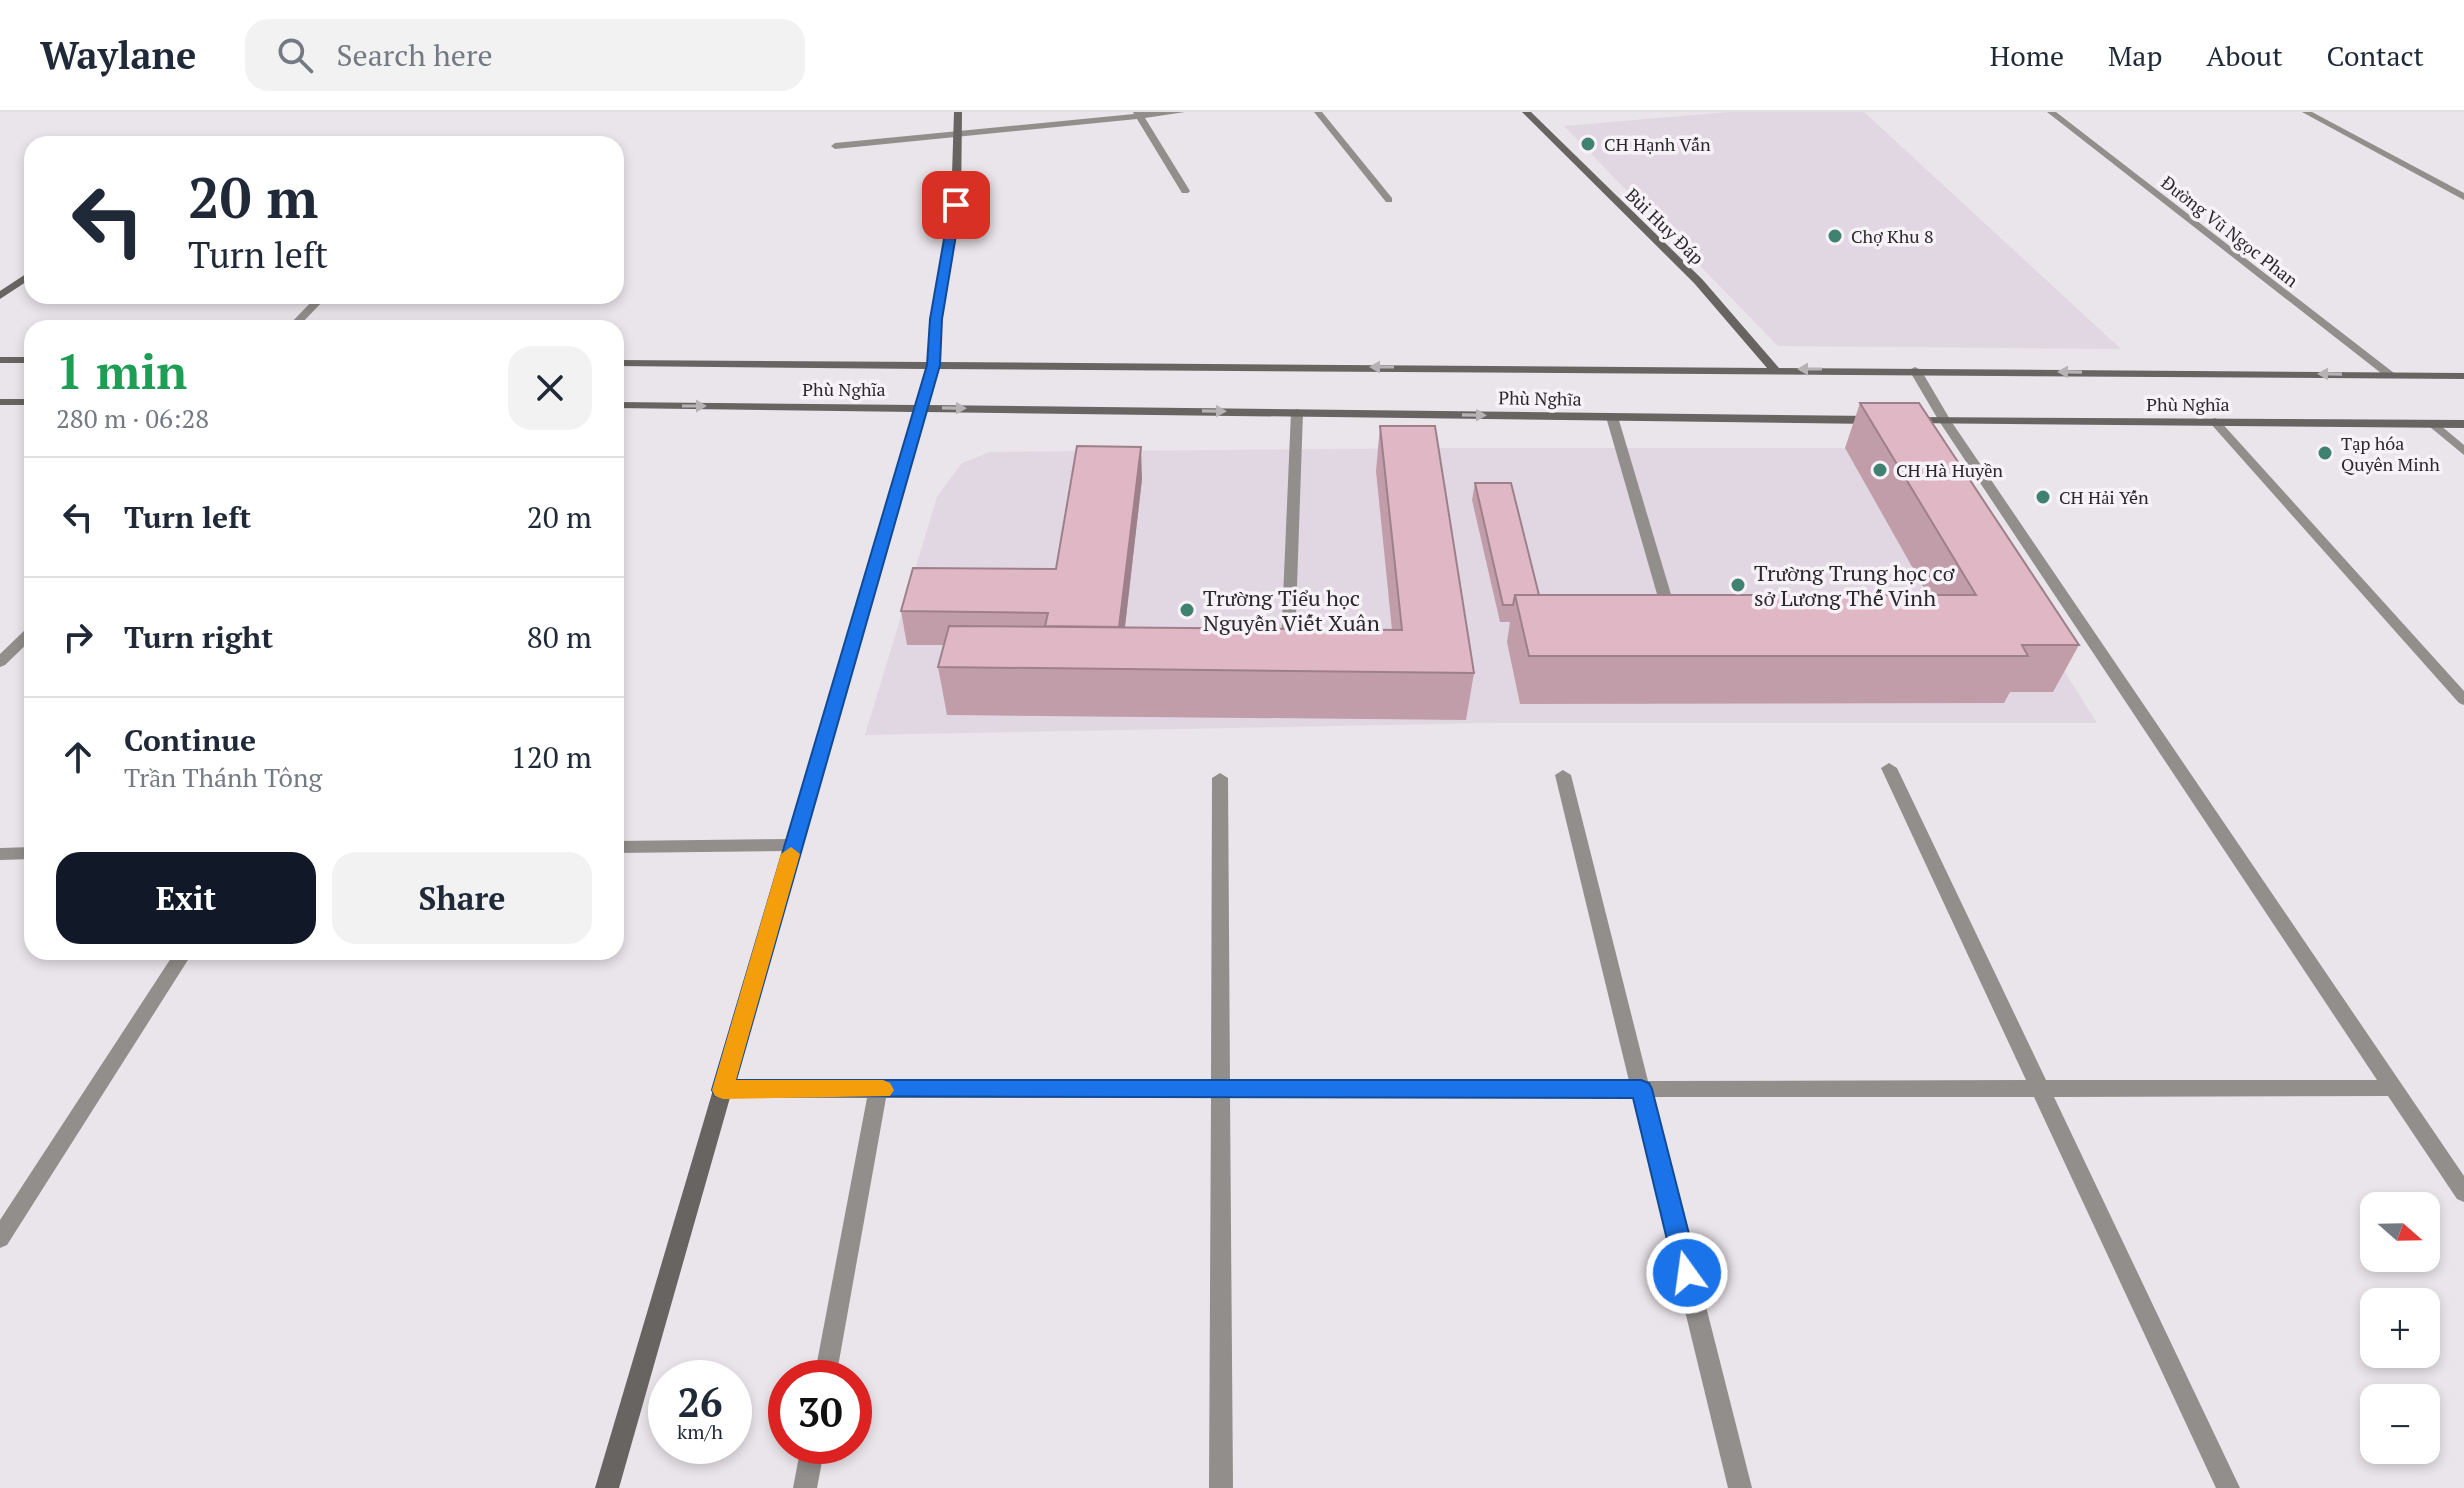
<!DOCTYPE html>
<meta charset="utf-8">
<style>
body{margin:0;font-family:"PT Serif",serif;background:#f2f2f3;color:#1f2937;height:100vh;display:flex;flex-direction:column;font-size:30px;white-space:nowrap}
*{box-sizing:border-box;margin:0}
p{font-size:26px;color:#747a83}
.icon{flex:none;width:44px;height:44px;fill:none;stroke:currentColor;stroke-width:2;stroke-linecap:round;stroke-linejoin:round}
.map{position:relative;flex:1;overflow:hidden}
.details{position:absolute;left:24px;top:208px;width:600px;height:640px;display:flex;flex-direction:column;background:#fff;border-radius:24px;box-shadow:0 4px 12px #0003}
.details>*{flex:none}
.guide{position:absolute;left:24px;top:24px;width:600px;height:168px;border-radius:24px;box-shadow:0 4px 12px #0003;background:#fff;color:#1f2937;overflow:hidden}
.needle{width:52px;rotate:110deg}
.fabs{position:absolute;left:2360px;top:1080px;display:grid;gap:16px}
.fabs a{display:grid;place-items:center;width:80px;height:80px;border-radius:16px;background:#fff;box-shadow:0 4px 12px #0003;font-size:40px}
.speed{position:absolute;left:648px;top:1248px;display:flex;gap:16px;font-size:40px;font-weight:700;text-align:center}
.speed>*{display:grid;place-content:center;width:104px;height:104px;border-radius:50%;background:#fff;box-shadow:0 4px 12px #0003;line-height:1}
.speed small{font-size:20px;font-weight:400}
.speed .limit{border:12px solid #d22;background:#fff;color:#111}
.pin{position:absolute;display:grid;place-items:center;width:68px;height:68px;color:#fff;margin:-34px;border-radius:16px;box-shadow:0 4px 12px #0006}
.me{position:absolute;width:88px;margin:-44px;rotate:346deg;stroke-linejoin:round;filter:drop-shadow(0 0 6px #0008)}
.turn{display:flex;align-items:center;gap:28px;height:168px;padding:0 32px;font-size:36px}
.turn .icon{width:104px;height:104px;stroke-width:2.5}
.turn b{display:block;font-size:56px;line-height:68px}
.round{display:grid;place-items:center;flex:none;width:84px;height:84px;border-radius:24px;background:#f2f2f3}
.summary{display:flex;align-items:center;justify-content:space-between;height:136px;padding:0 32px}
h1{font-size:48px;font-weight:800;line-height:60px;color:#1e9e55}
.action{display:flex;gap:16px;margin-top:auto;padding:16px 32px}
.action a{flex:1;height:92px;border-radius:24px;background:#111827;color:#fff;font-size:32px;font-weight:800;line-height:92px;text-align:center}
.action a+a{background:#f2f2f3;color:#1f2937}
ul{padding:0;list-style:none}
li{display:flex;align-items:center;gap:24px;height:120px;padding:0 32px;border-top:2px solid #e0e1e3}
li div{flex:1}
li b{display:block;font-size:30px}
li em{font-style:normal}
header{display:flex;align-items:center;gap:48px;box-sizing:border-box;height:112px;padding:0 40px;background:#fff;border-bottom:2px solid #e0e1e3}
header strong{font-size:38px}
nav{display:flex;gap:44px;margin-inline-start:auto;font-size:28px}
.search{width:560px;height:72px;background:#f2f2f3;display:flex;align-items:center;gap:20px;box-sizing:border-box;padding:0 28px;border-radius:24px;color:#747a83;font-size:30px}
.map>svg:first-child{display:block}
.built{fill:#e1d7e2}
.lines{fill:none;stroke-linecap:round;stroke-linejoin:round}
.lane{fill:#918e8c;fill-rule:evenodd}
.street{fill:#918e8c;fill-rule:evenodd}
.secondary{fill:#686462;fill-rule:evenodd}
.wall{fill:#c19da9}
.shaded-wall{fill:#9d808a}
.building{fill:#e0b7c5;stroke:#9d808a;stroke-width:2}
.oneway{fill:#b7b2b4}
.route{fill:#1a73e8;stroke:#114b97;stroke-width:2}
.slow{fill:#f59e0b}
.poi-dot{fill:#408272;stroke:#f7f2f7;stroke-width:3}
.labels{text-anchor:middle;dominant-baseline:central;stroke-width:7;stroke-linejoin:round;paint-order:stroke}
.far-poi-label{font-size:18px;fill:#2a282a;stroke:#f7f2f7;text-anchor:start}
.far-street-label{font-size:18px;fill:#2a282a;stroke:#f7f2f7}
.poi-label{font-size:22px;fill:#2a282a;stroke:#f7f2f7;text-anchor:start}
</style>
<header>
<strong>Waylane</strong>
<div class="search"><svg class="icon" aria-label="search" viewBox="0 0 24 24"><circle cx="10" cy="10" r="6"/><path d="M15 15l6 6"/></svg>Search here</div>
<nav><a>Home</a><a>Map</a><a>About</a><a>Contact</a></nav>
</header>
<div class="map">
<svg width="2464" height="1376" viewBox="0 0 2464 1376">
<rect width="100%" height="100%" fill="#eae5ea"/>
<path class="built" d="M 1728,0 L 1864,0 L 2121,237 L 1778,234 L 1564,14 Z
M 1441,336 L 1923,336 L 2097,611 L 1493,611 L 865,623 L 937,385 L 962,351 L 990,340 Z"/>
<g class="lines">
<path class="lane" d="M 1297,297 L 1303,300 L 1295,532 L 1288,536 L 1281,532 L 1291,300 Z
M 1612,301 L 1618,305 L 1673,489 L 1671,492 L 1661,492 L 1659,489 L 1606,305 Z"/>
<path class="street" d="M 1133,0 L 1185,0 L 1145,6 L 1190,79 L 1188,81 L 1182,81 L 1137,7 L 835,37 L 831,34 L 835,31 L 1134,2 Z
M 1314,0 L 1322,0 L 1392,86 L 1392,90 L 1386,90 Z
M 2047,0 L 2056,0 L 2394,261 L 2394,265 L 2386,265 Z
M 2302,0 L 2312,0 L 2464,81 L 2464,88 Z
M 317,184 L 328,184 L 297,216 L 286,216 Z
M 1915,255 L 1921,258 L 1951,309 L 2464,1064 L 2464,1090 L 2457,1087 L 2388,984 L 2054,985 L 2240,1376 L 2216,1376 L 2034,985 L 1653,985 L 1752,1376 L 1728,1376 L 1633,985 L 1230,986 L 1233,1376 L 1209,1376 L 1211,986 L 886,986 L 836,1266 L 814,1266 L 867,986 L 723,986 L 716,984 L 713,978 L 716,972 L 723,970 L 1211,969 L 1212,666 L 1220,661 L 1228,666 L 1230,969 L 1629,969 L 1555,663 L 1563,658 L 1571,663 L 1648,969 L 2026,968 L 1881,656 L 1889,651 L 1897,656 L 2046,968 L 2377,968 L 1939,309 L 1909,258 Z
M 2215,306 L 2219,308 L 2464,579 L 2464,593 L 2459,591 L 2211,312 L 2211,308 Z
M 2434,308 L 2464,333 L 2464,343 L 2430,315 L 2428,312 Z
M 32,515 L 32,527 L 5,553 L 0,555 L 0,542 L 27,516 Z
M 794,727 L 800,729 L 802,733 L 800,737 L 794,739 L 616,741 L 616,729 Z
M 32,735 L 32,747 L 0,748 L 0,736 Z
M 175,840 L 193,840 L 7,1133 L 0,1136 L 0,1108 Z
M 801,1334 L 825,1334 L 817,1376 L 793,1376 Z"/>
<path class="secondary" d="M 954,0 L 962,0 L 961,93 L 941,207 L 939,250 L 1767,256 L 1694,171 L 1522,0 L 1531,0 L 1702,167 L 1779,256 L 2464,261 L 2464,267 L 938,257 L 927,293 L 1874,304 L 1880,308 L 1874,312 L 925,300 L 619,1376 L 595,1376 L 914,300 L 616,296 L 616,290 L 916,293 L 926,257 L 616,254 L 616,248 L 928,250 L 931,207 L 951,93 Z
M 32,158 L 32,166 L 0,187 L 0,179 Z
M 0,245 L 32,245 L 32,251 L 0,251 Z
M 0,287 L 32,287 L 32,293 L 0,293 Z
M 1909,305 L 2464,308 L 2464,316 L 1905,311 L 1905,307 Z"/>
</g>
<path class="wall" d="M 1860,291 L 2079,533 L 2053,580 L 2010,580 L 2004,591 L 1520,592 L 1507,530 L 1510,510 L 1500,510 L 1472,388 L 1475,371 L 1539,483 L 1928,483 L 1845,336 Z
M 1380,314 L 1474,561 L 1466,608 L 947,603 L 938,555 L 944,533 L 907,533 L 901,499 L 1056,457 L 1142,367 L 1125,515 L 1392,518 L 1376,359 Z"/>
<path class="shaded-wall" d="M 1141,335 L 1142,367 L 1120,557 L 1118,528 Z"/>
<path class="building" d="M 1860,291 L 1919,291 L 2079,533 L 2022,533 L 2028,544 L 1529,544 L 1515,483 L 1976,483 Z
M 1380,314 L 1435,314 L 1474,561 L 938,555 L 949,514 L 1402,518 Z
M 1077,334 L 1141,335 L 1119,515 L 1045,514 L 1048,501 L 901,499 L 913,456 L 1056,457 Z
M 1475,371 L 1511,371 L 1539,483 L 1515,483 L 1513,493 L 1503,493 Z"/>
<defs><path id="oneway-solid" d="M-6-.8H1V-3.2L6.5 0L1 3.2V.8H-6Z" transform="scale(2)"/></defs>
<g class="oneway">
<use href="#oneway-solid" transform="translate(1382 255) rotate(-180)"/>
<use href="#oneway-solid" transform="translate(1810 257) rotate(-180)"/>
<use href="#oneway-solid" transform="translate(2070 260) rotate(-179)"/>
<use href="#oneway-solid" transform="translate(2330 262) rotate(-179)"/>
<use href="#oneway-solid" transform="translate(694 294)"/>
<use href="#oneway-solid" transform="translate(954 296) rotate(1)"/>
<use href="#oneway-solid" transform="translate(1214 299) rotate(1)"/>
<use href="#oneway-solid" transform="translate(1474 303) rotate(1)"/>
</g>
<path class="route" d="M 956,90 L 961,93 L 942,207 L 940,253 L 736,968 L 1641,968 L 1649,971 L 1652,977 L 1699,1161 L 1695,1169 L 1687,1173 L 1678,1169 L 1675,1161 L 1633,986 L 715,984 L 712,978 L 927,253 L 930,207 L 950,93 Z"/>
<path class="slow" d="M 791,735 L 800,742 L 736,968 L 883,968 L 890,971 L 894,978 L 890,984 L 723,987 L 715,984 L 712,978 L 781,742 Z"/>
<g class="poi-dot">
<circle cx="1588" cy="32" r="8"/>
<circle cx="1835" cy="124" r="8"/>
<circle cx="2325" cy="341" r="8"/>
<circle cx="1880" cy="358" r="8"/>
<circle cx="2043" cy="385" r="8"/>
<circle cx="1738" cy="473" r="8"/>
<circle cx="1187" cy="498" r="8"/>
</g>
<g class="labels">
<g class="far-poi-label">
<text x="1604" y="32">CH Hạnh Vấn</text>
<text x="1851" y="124">Chợ Khu 8</text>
<text x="2341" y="331">Tạp hóa<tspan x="2341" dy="21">Quyên Minh</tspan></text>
<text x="1896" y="358">CH Hà Huyền</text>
<text x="2059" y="385">CH Hải Yến</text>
</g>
<g class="far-street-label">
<text transform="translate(1665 114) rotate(44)">Bùi Huy Đáp</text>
<text transform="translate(2230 119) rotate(38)">Đường Vũ Ngọc Phan</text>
<text x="844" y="277">Phù Nghĩa</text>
<text transform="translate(1540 286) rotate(1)">Phù Nghĩa</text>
<text x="2188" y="292">Phù Nghĩa</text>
</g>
<g class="poi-label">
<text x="1754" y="460">Trường Trung học cơ<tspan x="1754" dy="25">sở Lương Thế Vinh</tspan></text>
<text x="1203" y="485">Trường Tiểu học<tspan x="1203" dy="25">Nguyễn Viết Xuân</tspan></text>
</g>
</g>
</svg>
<div class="fabs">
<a><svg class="needle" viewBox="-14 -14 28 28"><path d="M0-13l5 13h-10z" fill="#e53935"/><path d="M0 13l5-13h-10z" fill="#747a83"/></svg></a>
<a>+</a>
<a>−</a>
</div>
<div class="speed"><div>26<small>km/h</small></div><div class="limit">30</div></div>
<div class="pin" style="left:956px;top:93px;background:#d93025"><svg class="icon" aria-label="arrive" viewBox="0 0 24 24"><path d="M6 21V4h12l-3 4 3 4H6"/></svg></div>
<svg class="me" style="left:1687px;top:1161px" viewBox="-20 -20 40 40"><circle r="17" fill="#1a73e8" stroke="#fff" stroke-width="3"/><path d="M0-11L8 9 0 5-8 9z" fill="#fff"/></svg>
<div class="guide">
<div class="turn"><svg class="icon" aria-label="left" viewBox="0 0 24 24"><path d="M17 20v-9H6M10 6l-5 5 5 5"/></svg><div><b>20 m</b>Turn left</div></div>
</div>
<section class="details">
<div class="summary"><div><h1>1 min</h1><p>280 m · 06:28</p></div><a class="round"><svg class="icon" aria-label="close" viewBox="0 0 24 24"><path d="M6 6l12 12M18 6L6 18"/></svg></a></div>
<ul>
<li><svg class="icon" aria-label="left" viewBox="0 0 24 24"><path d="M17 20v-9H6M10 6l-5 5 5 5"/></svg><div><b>Turn left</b></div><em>20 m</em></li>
<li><svg class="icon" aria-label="right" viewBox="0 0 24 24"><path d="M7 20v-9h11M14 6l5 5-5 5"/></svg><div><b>Turn right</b></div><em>80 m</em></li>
<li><svg class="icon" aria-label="ahead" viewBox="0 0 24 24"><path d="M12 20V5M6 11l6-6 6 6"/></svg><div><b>Continue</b><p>Trần Thánh Tông</p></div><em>120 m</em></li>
</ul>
<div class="action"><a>Exit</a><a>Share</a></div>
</section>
</div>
